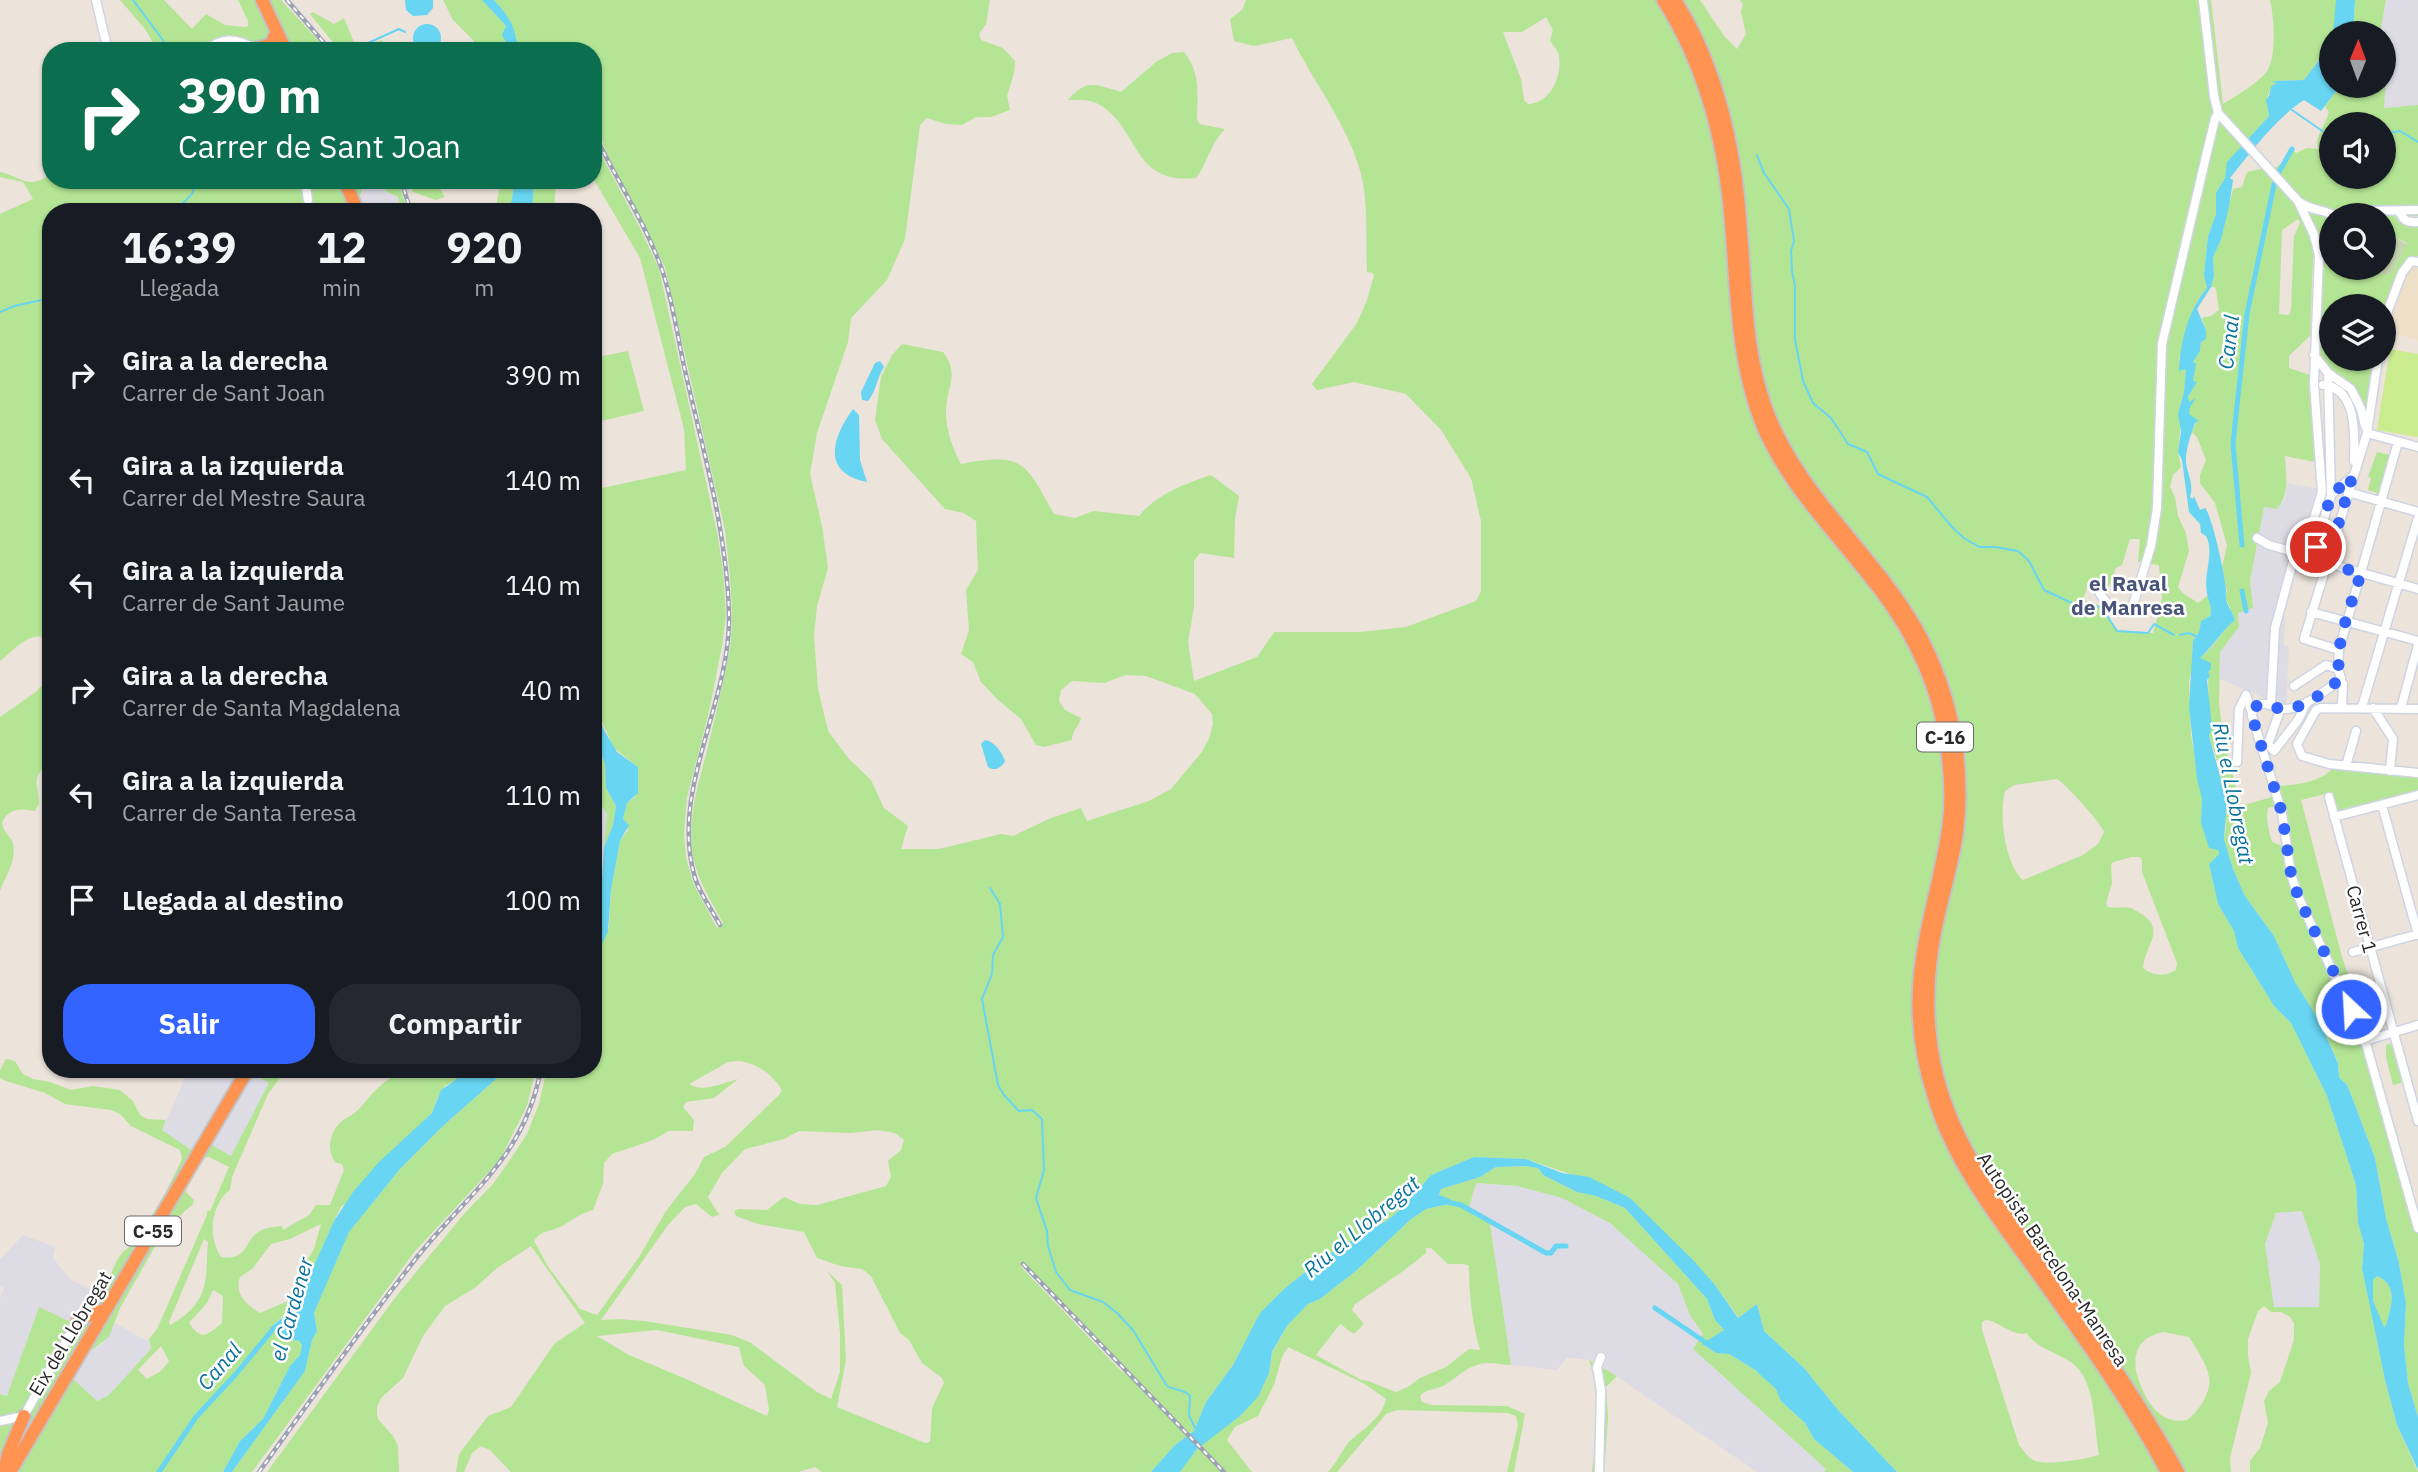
<!DOCTYPE html>
<html lang="es">
<style>
body{margin:0;font-family:"IBM Plex Sans",sans-serif;background:#242831;color:#f1f3f6;height:100vh;display:flex;flex-direction:column;font-size:26px;white-space:nowrap}
*{box-sizing:border-box;margin:0}
p{font-size:23px;color:#9ea1a6}
.icon{flex:none;width:38px;height:38px;fill:none;stroke:currentColor;stroke-width:2;stroke-linecap:round;stroke-linejoin:round}
.map{position:relative;flex:1;overflow:hidden}
.panel{position:absolute;left:42px;top:203px;width:560px;height:875px;display:flex;flex-direction:column;background:#171b24;border-radius:28px;box-shadow:0 2px 5px #0004}
.panel>*{flex:none}
.top-card{position:absolute;left:42px;top:42px;width:560px;height:147px;border-radius:28px;box-shadow:0 2px 5px #0004;background:#0b6e4f;color:#fff;overflow:hidden}
.needle{width:46px;rotate:1deg}
.buttons{position:absolute;left:2319px;top:21px;display:grid;gap:14px}
.buttons a{display:grid;place-items:center;width:77px;height:77px;border-radius:50%;background:#171b24;box-shadow:0 2px 5px #0004;font-size:35px}
.pin{position:absolute;display:grid;place-items:center;width:60px;height:60px;color:#fff;margin:-30px;border:4px solid #fff;border-radius:50%;box-shadow:0 2px 7px #0007}
.me{position:absolute;width:77px;margin:-38px;rotate:335deg;stroke-linejoin:round;filter:drop-shadow(0 0 5px #0008)}
.turn{display:flex;align-items:center;gap:24px;height:147px;padding:0 21px;font-size:32px}
.turn .icon{width:91px;height:91px;stroke-width:2.5}
.turn b{display:block;font-size:49px;line-height:60px}
.eta{display:flex;justify-content:space-evenly;align-items:center;height:119px;text-align:center}
.eta b{font-size:42px;font-weight:700;line-height:49px}
.button{display:flex;gap:14px;margin-top:auto;padding:14px 21px}
.button a{flex:1;height:80px;border-radius:28px;background:#3364ff;color:#fff;font-size:28px;font-weight:700;line-height:80px;text-align:center}
.button a+a{background:#242831;color:#f1f3f6}
ul{padding:0;list-style:none}
li{display:flex;align-items:center;gap:21px;height:105px;padding:0 21px}
li div{flex:1}
li b{display:block;font-size:26px}
li em{font-style:normal}
.map>svg:first-child{display:block}
.industrial{fill:#dddbe4}
.education{fill:#eee0c8}
.green{fill:#b4e594;fill-rule:evenodd}
.cemetery{fill:#c5d6b0}
.pitch{fill:#caec8f}
.water{fill:#68d5f2;fill-rule:evenodd}
.lines{fill:none;stroke-linecap:round;stroke-linejoin:round}
.stream{stroke:#68d5f2;stroke-width:2}
.canal{stroke:#68d5f2;stroke-width:5}
.minor-casing{stroke:#cfd4e2;stroke-width:11}
.highway-casing{stroke:#c3c3c3;stroke-width:16}
.minor{stroke:#fff;stroke-width:8}
.highway{stroke:#ff9351;stroke-width:12}
.rail-casing{stroke:#9ca1b4;stroke-width:4.5}
.rail{stroke:#fff;stroke-width:2;stroke-dasharray:5;stroke-linecap:butt}
.route{stroke:#3364ff;stroke-width:12;stroke-dasharray:0 21.6}
.labels{text-anchor:middle;dominant-baseline:central;stroke-width:5;stroke-linejoin:round;paint-order:stroke}
.shield{fill:#fff;stroke:#696969;stroke-width:2}
.shield-label{font-size:18px;font-weight:bold;fill:#292929}
.street-label{font-size:19px;fill:#292929;stroke:#fff}
.water-label{font-size:21px;font-style:italic;fill:#09729c;stroke:#fff}
.neighbourhood-label{font-size:21px;font-weight:bold;fill:#48547a;stroke:#fff}
</style>
<div class="map">
<svg width="2418" height="1472" viewBox="0 0 2418 1472">
<rect width="100%" height="100%" fill="#ece3da"/>
<path class="industrial" d="M 2386,0 L 2418,0 L 2418,105 L 2383,108 L 2387,60 L 2384,51 L 2384,33 L 2380,33 Z
M 373,182 L 387,186 L 385,191 L 398,197 L 402,212 L 363,212 L 359,201 L 362,189 Z
M 2287,483 L 2318,489 L 2296,548 L 2279,611 L 2285,616 L 2284,645 L 2289,647 L 2286,707 L 2220,679 L 2220,652 L 2239,627 L 2238,613 L 2253,608 L 2250,581 L 2264,507 L 2285,500 Z
M 593,805 L 603,807 L 607,814 L 601,877 L 593,924 Z
M 189,1069 L 245,1069 L 270,1083 L 231,1157 L 199,1139 L 192,1151 L 162,1130 Z
M 1476,1183 L 1518,1186 L 1562,1198 L 1610,1223 L 1678,1284 L 1690,1315 L 1703,1334 L 1693,1349 L 1826,1469 L 1824,1472 L 1757,1472 L 1594,1361 L 1567,1357 L 1557,1370 L 1511,1365 L 1490,1224 L 1468,1211 Z
M 2302,1211 L 2320,1264 L 2319,1308 L 2273,1307 L 2265,1244 L 2276,1213 Z
M 23,1235 L 55,1247 L 53,1258 L 71,1280 L 96,1292 L 74,1324 L 39,1308 L 7,1396 L 0,1394 L 0,1298 L 4,1288 L 0,1286 L 0,1260 Z
M 115,1323 L 143,1339 L 149,1339 L 151,1349 L 109,1395 L 97,1401 L 71,1378 L 89,1352 L 103,1343 Z"/>
<path class="education" d="M 2413,265 L 2418,265 L 2418,341 L 2386,330 L 2405,275 Z"/>
<path class="green" d="M 120,0 L 164,0 L 192,29 L 206,14 L 225,25 L 245,27 L 248,26 L 248,21 L 238,0 L 281,0 L 328,51 L 158,51 L 145,29 Z
M 443,0 L 482,0 L 506,26 L 505,39 L 511,51 L 477,51 L 474,41 L 453,20 Z
M 494,0 L 990,0 L 986,24 L 979,34 L 981,40 L 1003,48 L 1015,61 L 1014,73 L 1007,96 L 1010,110 L 991,117 L 976,117 L 962,125 L 946,124 L 927,118 L 920,125 L 905,239 L 887,280 L 851,318 L 848,342 L 817,433 L 810,474 L 822,526 L 828,568 L 817,606 L 814,636 L 818,689 L 828,731 L 849,759 L 871,780 L 884,808 L 908,826 L 901,849 L 939,849 L 1001,834 L 1013,836 L 1051,818 L 1081,808 L 1087,821 L 1149,801 L 1171,789 L 1201,753 L 1209,739 L 1213,724 L 1212,714 L 1195,694 L 1146,676 L 1126,675 L 1104,683 L 1072,681 L 1061,690 L 1059,701 L 1065,710 L 1081,718 C 1079,727 1072,730 1072,740 L 1044,747 L 1036,745 L 1021,719 L 998,700 L 981,682 L 973,662 L 961,654 L 969,630 L 966,590 L 978,570 L 976,521 L 964,513 L 945,509 L 882,439 L 875,420 L 881,377 L 892,355 L 902,344 L 943,352 C 960,374 947,386 946,410 C 945,427 953,450 961,464 C 1024,452 1025,462 1054,514 L 1075,518 L 1093,511 L 1139,516 C 1157,494 1184,484 1211,475 L 1239,496 L 1235,519 L 1234,558 L 1200,553 L 1194,561 L 1194,607 L 1188,642 L 1194,681 L 1257,657 L 1274,632 L 1360,632 L 1406,627 L 1476,601 L 1481,591 L 1481,521 L 1471,478 L 1441,430 L 1406,394 L 1354,382 L 1317,390 L 1312,384 L 1357,323 L 1367,300 L 1374,276 L 1373,273 L 1367,272 C 1365,239 1369,206 1361,174 C 1348,124 1314,84 1292,38 L 1254,46 L 1234,41 L 1230,19 L 1242,10 L 1246,0 L 1700,0 L 1724,36 L 1737,49 L 1746,34 L 1741,11 L 1743,4 L 1740,0 L 2211,0 L 2223,104 C 2233,98 2261,81 2267,71 C 2277,56 2274,17 2270,0 L 2336,0 C 2339,33 2323,55 2304,80 L 2274,81 L 2276,83 C 2266,90 2266,105 2269,116 L 2228,162 L 2225,178 L 2216,193 L 2216,214 L 2208,236 L 2204,275 L 2207,288 C 2189,308 2185,334 2179,360 L 2186,368 L 2184,392 L 2178,414 L 2181,421 L 2178,452 L 2181,467 L 2173,475 L 2170,487 L 2175,497 L 2178,516 L 2186,533 L 2189,551 L 2178,587 L 2183,593 L 2198,603 L 2207,596 L 2212,608 L 2210,616 L 2201,621 L 2199,632 L 2193,641 L 2192,669 L 2189,682 L 2191,735 L 2202,799 L 2201,823 L 2213,847 L 2218,849 L 2219,854 L 2209,864 L 2218,904 L 2234,931 L 2238,948 L 2274,1006 L 2291,1023 L 2327,1096 L 2356,1185 L 2358,1223 L 2364,1244 L 2362,1268 L 2385,1380 L 2397,1425 L 2418,1472 L 2250,1472 L 2250,1461 L 2260,1448 L 2268,1423 L 2264,1401 L 2269,1391 L 2280,1382 L 2294,1340 L 2294,1323 L 2290,1317 L 2281,1312 L 2271,1312 L 2264,1306 L 2258,1311 L 2248,1339 L 2248,1356 L 2251,1373 L 2230,1458 L 2231,1472 L 1897,1472 L 1839,1411 L 1804,1368 L 1764,1331 L 1757,1304 L 1739,1318 L 1715,1285 L 1663,1232 L 1573,1175 L 1526,1159 L 1474,1157 L 1431,1175 L 1404,1206 L 1389,1219 L 1324,1257 L 1284,1289 L 1260,1314 L 1233,1365 L 1206,1402 L 1194,1431 L 1175,1445 L 1151,1472 L 822,1472 L 815,1467 L 798,1472 L 511,1472 L 490,1450 L 481,1446 L 472,1453 L 464,1472 L 456,1472 L 459,1454 L 488,1416 L 511,1407 L 554,1344 L 585,1323 L 531,1246 L 497,1268 L 476,1287 L 445,1306 L 423,1336 L 403,1378 L 382,1397 L 377,1406 L 377,1414 L 378,1419 L 393,1436 L 398,1446 L 399,1472 L 267,1472 L 398,1294 L 464,1214 L 493,1184 L 510,1160 L 527,1134 L 539,1104 L 547,1069 L 593,1069 L 593,961 L 609,927 L 611,890 L 620,841 L 628,830 L 623,819 L 627,803 L 635,797 L 638,767 L 614,748 L 597,711 L 593,678 L 593,490 L 686,470 L 684,429 L 640,258 L 593,178 L 593,139 L 641,230 L 659,269 L 717,532 L 723,570 L 726,616 L 722,646 L 709,712 L 687,797 L 684,832 L 686,858 L 694,885 L 717,928 L 723,923 C 712,902 697,880 693,856 C 687,820 698,784 707,751 C 715,716 724,682 730,647 C 735,608 729,569 725,530 L 665,267 L 608,157 L 593,114 L 593,51 L 519,51 C 514,29 509,16 494,0 ZM 1546,17 L 1553,30 L 1550,41 C 1553,45 1558,50 1559,56 C 1562,76 1551,103 1528,104 L 1524,100 L 1521,79 L 1503,32 L 1522,32 ZM 2130,539 L 2140,539 L 2138,562 L 2159,565 L 2162,599 L 2153,633 L 2117,630 L 2102,606 L 2083,600 L 2089,582 L 2108,589 L 2116,568 L 2122,565 ZM 2057,779 C 2065,783 2102,824 2104,832 L 2098,844 L 2083,855 L 2023,880 C 2004,863 1999,814 2005,791 L 2014,785 ZM 2132,857 L 2140,857 L 2142,860 L 2142,872 L 2177,963 L 2176,970 C 2165,977 2152,976 2143,968 C 2144,946 2168,930 2140,913 C 2138,912 2132,908 2130,908 C 2123,906 2115,909 2108,907 L 2106,904 L 2112,883 L 2111,865 L 2113,862 ZM 740,1061 C 758,1064 772,1074 782,1090 L 780,1094 L 725,1147 L 704,1157 L 695,1174 L 666,1211 L 639,1257 L 597,1315 L 580,1309 L 549,1268 L 534,1241 C 541,1230 549,1232 560,1227 C 574,1220 576,1215 593,1210 L 603,1184 L 604,1163 L 612,1154 L 653,1140 L 669,1131 L 693,1131 L 694,1120 L 683,1107 L 686,1102 L 714,1098 L 738,1079 C 723,1083 702,1093 689,1084 L 728,1062 ZM 878,1130 L 895,1133 L 904,1140 L 901,1150 L 888,1161 L 891,1177 L 886,1186 L 817,1205 L 800,1204 L 784,1197 L 767,1210 L 739,1209 L 734,1211 L 736,1216 L 758,1224 L 804,1232 L 817,1258 L 840,1266 L 862,1269 L 871,1276 L 900,1333 L 909,1340 L 922,1363 L 942,1378 L 944,1383 L 932,1408 L 930,1442 L 925,1443 L 837,1407 L 846,1360 L 842,1285 L 827,1271 L 835,1283 L 840,1333 L 840,1372 L 831,1399 L 817,1392 L 751,1343 L 732,1335 L 644,1321 L 619,1319 L 601,1320 L 668,1225 L 685,1207 L 696,1204 L 712,1217 L 719,1215 L 708,1197 L 722,1173 L 745,1149 L 784,1139 L 799,1131 L 850,1133 ZM 2302,1211 L 2320,1264 L 2319,1307 L 2274,1307 L 2265,1244 L 2276,1213 ZM 1025,1264 L 1127,1369 L 1123,1373 L 1021,1267 ZM 1986,1320 C 2001,1322 2012,1337 2027,1333 C 2035,1348 2058,1353 2072,1363 C 2096,1379 2094,1429 2099,1455 C 2086,1459 2041,1468 2030,1458 C 2026,1455 2022,1448 2019,1445 L 1982,1330 L 1982,1322 ZM 657,1330 L 739,1347 L 744,1366 L 765,1385 L 769,1410 L 767,1416 L 686,1379 L 629,1355 L 597,1336 ZM 2163,1332 L 2189,1337 C 2196,1349 2207,1363 2209,1377 C 2212,1391 2199,1412 2187,1420 C 2157,1426 2143,1396 2136,1371 C 2133,1348 2142,1337 2163,1332 Z
M 2355,0 L 2386,0 L 2380,33 L 2353,33 Z
M 313,12 L 334,24 L 344,18 L 354,42 L 360,47 L 383,40 L 378,51 L 340,51 L 310,14 Z
M 2384,51 L 2387,60 L 2384,108 L 2418,105 L 2418,216 L 2395,216 C 2401,227 2407,227 2418,226 L 2418,256 L 2406,260 L 2403,264 L 2384,315 L 2384,306 L 2331,306 L 2331,359 L 2376,359 L 2367,420 C 2365,415 2365,408 2362,403 C 2350,384 2326,374 2318,351 L 2321,259 L 2313,258 L 2310,336 L 2289,356 L 2289,368 L 2310,375 L 2315,462 L 2285,456 C 2286,477 2290,493 2277,509 L 2264,507 L 2250,581 L 2253,608 L 2238,613 L 2239,627 L 2220,652 L 2219,704 L 2224,742 L 2241,806 L 2282,794 L 2279,786 C 2301,784 2318,783 2335,767 L 2418,776 L 2418,790 L 2338,811 L 2333,792 L 2301,800 L 2342,957 L 2371,1041 L 2418,1214 L 2418,1417 L 2408,1383 L 2404,1345 L 2406,1303 L 2399,1263 L 2386,1218 L 2375,1158 L 2350,1092 L 2347,1085 L 2339,1077 L 2338,1062 L 2320,1022 L 2295,982 L 2274,936 L 2245,896 L 2233,869 L 2224,839 L 2226,826 L 2220,769 L 2209,736 L 2208,672 L 2200,658 C 2215,647 2221,631 2235,619 L 2225,597 L 2227,591 L 2222,568 L 2227,545 L 2215,503 L 2200,483 L 2200,475 L 2206,460 L 2197,437 L 2192,432 L 2197,420 L 2194,420 L 2189,414 L 2188,398 L 2196,382 L 2193,382 L 2193,362 L 2200,351 L 2201,342 L 2206,330 L 2202,318 L 2211,316 L 2219,310 L 2216,290 L 2215,287 L 2211,287 L 2214,276 L 2213,257 L 2221,240 L 2233,189 L 2242,187 L 2247,172 L 2260,169 L 2269,172 L 2282,163 L 2290,148 L 2296,153 L 2307,148 L 2318,149 C 2315,135 2325,126 2329,112 L 2325,106 L 2340,86 L 2384,86 ZM 2331,124 L 2384,124 L 2384,177 L 2331,177 ZM 2331,215 L 2384,215 L 2384,231 L 2407,243 L 2396,265 L 2385,275 L 2369,268 L 2331,268 ZM 2298,219 L 2300,223 L 2294,236 L 2291,309 L 2289,315 L 2279,314 L 2282,230 ZM 2272,807 L 2276,808 L 2285,843 L 2282,846 L 2272,842 C 2269,831 2265,819 2268,808 Z
M 1184,52 C 1200,70 1198,96 1197,119 L 1199,124 L 1225,129 C 1210,144 1208,162 1196,178 C 1129,185 1140,124 1096,103 C 1088,99 1077,100 1068,100 C 1087,78 1096,85 1121,92 L 1156,62 L 1172,53 Z
M 0,172 C 25,178 27,190 51,174 L 51,180 L 398,180 L 408,212 L 402,212 L 398,197 L 385,191 L 387,186 L 373,182 L 362,189 L 359,201 L 363,212 L 51,212 L 51,640 C 30,628 15,650 0,661 L 0,214 L 33,199 L 23,182 L 0,177 Z
M 408,180 L 452,180 L 438,186 L 445,197 L 436,200 L 413,192 Z
M 501,180 L 514,180 L 512,200 L 506,212 L 495,212 Z
M 534,180 L 556,180 L 554,212 L 532,212 Z
M 628,351 L 644,411 L 593,423 L 593,358 Z
M 2377,452 L 2390,455 L 2378,498 L 2376,498 L 2377,493 L 2368,490 L 2371,478 L 2368,477 Z
M 51,675 L 51,762 C 29,778 39,783 39,804 L 35,811 C 21,808 8,808 2,823 C 3,832 11,836 13,844 C 17,860 5,877 0,891 L 0,717 L 37,691 Z
M 593,732 L 605,764 L 606,788 L 616,806 L 613,825 L 604,847 L 607,814 L 603,807 L 593,805 Z
M 2393,1043 L 2405,1082 L 2393,1085 L 2386,1058 L 2386,1045 Z
M 6,1059 L 15,1061 L 23,1074 L 33,1079 L 50,1082 L 71,1090 L 93,1086 L 120,1090 L 133,1101 L 140,1115 L 147,1119 L 166,1120 L 162,1130 L 191,1150 L 199,1138 L 231,1156 L 269,1083 L 245,1069 L 287,1069 L 268,1094 L 232,1177 L 230,1190 C 210,1204 208,1238 221,1257 C 249,1261 243,1241 260,1231 C 266,1227 275,1227 282,1226 L 283,1230 L 309,1215 L 316,1205 L 330,1205 L 344,1170 L 342,1164 L 336,1163 C 326,1151 329,1133 341,1122 C 346,1117 354,1115 359,1109 C 374,1092 380,1083 401,1072 L 400,1069 L 466,1069 L 453,1082 L 445,1086 L 439,1094 L 432,1113 L 353,1192 L 349,1201 L 341,1207 C 318,1250 310,1295 271,1327 L 276,1328 L 284,1338 L 299,1341 L 302,1345 L 300,1355 L 290,1366 L 263,1419 L 240,1441 L 223,1472 L 0,1472 L 0,1394 L 7,1396 L 39,1307 L 75,1324 L 96,1292 C 110,1286 111,1268 120,1256 C 123,1251 128,1249 132,1244 C 148,1225 173,1181 182,1158 L 180,1150 L 131,1126 L 120,1114 L 111,1110 L 65,1104 L 45,1093 L 3,1080 L 0,1078 L 0,1070 ZM 209,1157 L 229,1167 L 210,1211 L 207,1211 L 207,1215 L 157,1329 L 149,1339 L 151,1349 L 109,1395 L 97,1401 L 72,1378 L 89,1352 L 109,1337 L 120,1308 L 153,1250 L 174,1221 L 193,1204 L 194,1200 L 186,1192 L 187,1187 L 203,1158 ZM 321,1224 L 314,1249 L 300,1272 L 288,1301 L 260,1313 C 246,1305 234,1293 240,1277 L 253,1268 L 271,1244 L 290,1239 ZM 204,1239 L 208,1242 C 205,1273 211,1294 184,1316 C 180,1319 175,1322 170,1325 L 169,1322 ZM 213,1290 L 222,1295 L 223,1298 L 222,1323 C 207,1335 202,1342 189,1323 L 207,1303 ZM 161,1346 L 169,1361 L 161,1371 L 147,1379 L 138,1370 Z
M 501,1069 L 536,1069 L 527,1106 L 499,1161 L 415,1251 L 252,1472 L 232,1472 L 305,1371 L 312,1340 L 317,1331 L 314,1313 L 348,1233 L 400,1169 L 443,1126 L 495,1080 Z
M 1525,1166 L 1538,1168 L 1543,1175 L 1577,1192 L 1596,1196 L 1625,1208 L 1707,1299 L 1715,1320 L 1724,1330 L 1703,1345 L 1716,1353 L 1729,1354 L 1755,1370 L 1777,1389 L 1781,1401 L 1805,1423 L 1814,1439 L 1853,1472 L 1824,1472 L 1826,1469 L 1693,1349 L 1703,1334 L 1690,1315 L 1678,1284 L 1610,1223 L 1562,1198 L 1518,1186 L 1476,1183 L 1468,1211 L 1490,1224 L 1511,1365 C 1503,1365 1496,1363 1489,1363 C 1470,1363 1459,1376 1445,1385 C 1436,1390 1427,1388 1420,1396 L 1422,1402 L 1432,1405 L 1507,1406 L 1525,1414 L 1514,1472 L 1507,1472 L 1518,1426 L 1516,1416 L 1508,1413 L 1397,1410 L 1386,1414 L 1337,1472 L 1328,1472 C 1336,1464 1343,1449 1348,1443 C 1361,1430 1382,1419 1386,1399 L 1365,1384 L 1288,1347 L 1282,1357 L 1274,1385 L 1258,1416 L 1235,1427 L 1227,1440 L 1252,1472 L 1180,1472 L 1197,1449 L 1269,1373 L 1272,1353 L 1287,1326 L 1308,1304 L 1320,1299 L 1357,1270 L 1410,1220 L 1426,1209 L 1449,1204 L 1439,1196 L 1441,1189 L 1480,1177 L 1496,1167 ZM 1426,1248 L 1431,1248 L 1448,1264 L 1464,1264 L 1469,1266 C 1469,1295 1472,1322 1480,1350 L 1469,1349 L 1446,1367 L 1420,1378 L 1408,1387 L 1396,1392 L 1368,1381 L 1361,1380 L 1316,1355 L 1340,1324 L 1354,1334 L 1364,1324 L 1352,1310 L 1355,1304 L 1406,1269 L 1426,1253 Z
M 2384,1245 L 2387,1246 L 2396,1271 L 2392,1274 C 2382,1273 2379,1258 2379,1249 Z
M 2377,1276 C 2399,1285 2391,1308 2386,1326 L 2383,1327 L 2373,1301 L 2373,1280 Z
M 1589,1360 L 1617,1376 L 1606,1387 L 1608,1418 L 1604,1472 L 1592,1472 C 1596,1436 1601,1395 1589,1360 Z"/>
<path class="cemetery" d="M 2384,231 L 2407,244 L 2391,274 L 2385,275 L 2369,268 L 2384,268 Z"/>
<path class="pitch" d="M 2390,349 L 2418,354 L 2418,437 L 2377,430 Z"/>
<path class="water" d="M 405,0 L 433,0 L 433,8 L 427,15 L 413,16 L 406,10 Z
M 482,0 L 494,0 C 513,21 513,24 519,51 L 511,51 L 502,35 L 506,26 Z
M 2336,0 L 2355,0 L 2353,33 L 2333,33 Z
M413 38a14 14 0 1 1 28 0a14 14 0 1 1-28 0Z
M 2331,37 L 2331,86 L 2340,86 L 2321,111 L 2304,100 C 2276,118 2250,153 2230,178 L 2233,180 L 2229,207 L 2221,240 L 2213,257 L 2214,276 L 2211,287 L 2197,309 L 2206,330 L 2206,339 L 2201,342 L 2200,351 L 2193,362 L 2196,364 L 2193,381 L 2197,382 L 2188,397 L 2189,402 L 2196,398 L 2190,407 L 2189,414 L 2199,421 L 2195,423 C 2191,435 2185,450 2186,463 C 2188,475 2194,485 2190,497 L 2193,499 L 2194,496 L 2200,510 L 2205,508 C 2212,515 2225,576 2226,589 C 2226,594 2225,600 2228,605 C 2230,610 2233,613 2235,620 C 2221,631 2214,646 2200,658 L 2211,663 L 2211,669 L 2208,672 L 2210,676 L 2207,680 L 2212,727 L 2209,736 L 2227,801 L 2224,839 L 2233,869 L 2245,896 L 2274,936 L 2295,982 L 2320,1022 L 2338,1063 L 2339,1077 L 2347,1085 L 2350,1092 L 2375,1158 L 2386,1218 L 2399,1263 L 2406,1303 L 2404,1345 L 2408,1383 L 2418,1417 L 2418,1470 L 2397,1425 L 2385,1380 L 2362,1268 L 2364,1244 L 2358,1223 L 2356,1185 L 2327,1096 L 2291,1023 L 2274,1006 L 2238,948 L 2234,931 L 2218,904 L 2209,864 L 2219,854 L 2218,850 L 2209,848 L 2201,823 L 2202,799 L 2197,779 L 2189,707 L 2193,641 L 2199,632 L 2201,621 L 2210,616 C 2213,606 2208,603 2207,593 C 2203,574 2215,552 2206,536 L 2201,533 L 2200,524 L 2189,512 L 2182,460 L 2178,452 L 2181,431 L 2178,414 L 2184,392 L 2186,369 L 2179,371 C 2180,343 2188,310 2207,288 L 2204,275 L 2208,236 L 2216,214 L 2216,193 L 2225,178 L 2227,162 L 2269,116 L 2266,100 L 2269,96 L 2271,87 L 2276,83 L 2272,81 L 2304,80 L 2326,51 ZM 2377,1276 C 2399,1285 2391,1308 2386,1325 L 2384,1327 L 2373,1301 L 2373,1280 Z
M 514,180 L 534,180 L 532,212 L 506,212 L 512,200 Z
M 880,361 L 884,367 C 877,377 876,392 868,401 L 862,400 L 861,392 L 875,363 Z
M 853,409 L 859,415 L 860,460 L 867,482 C 821,473 832,438 853,409 Z
M 593,678 L 597,711 L 604,730 L 617,752 L 638,767 L 638,793 L 627,803 L 623,819 L 629,825 L 620,841 L 611,890 L 608,932 L 593,961 L 593,945 L 600,911 L 604,847 L 613,825 L 616,806 L 606,788 L 605,764 L 593,732 Z
M 985,740 C 994,741 1002,752 1005,761 C 1002,767 995,772 988,767 L 981,744 Z
M 466,1069 L 501,1069 L 495,1080 L 443,1126 L 400,1169 L 349,1232 L 314,1313 L 317,1331 L 312,1340 L 305,1371 L 232,1472 L 223,1472 L 240,1441 L 263,1419 L 290,1366 L 300,1355 L 302,1345 L 299,1341 L 284,1338 L 277,1334 L 276,1328 L 270,1328 L 287,1314 L 299,1299 L 334,1221 L 353,1192 L 378,1163 L 432,1113 L 441,1090 L 453,1082 Z
M 1474,1157 L 1526,1159 L 1562,1173 L 1589,1177 L 1630,1198 L 1694,1261 L 1715,1285 L 1738,1318 L 1757,1304 L 1764,1331 L 1804,1368 L 1839,1411 L 1897,1472 L 1853,1472 L 1814,1439 L 1805,1423 L 1781,1401 L 1776,1389 L 1755,1370 L 1729,1354 L 1716,1353 L 1702,1344 L 1724,1330 L 1715,1320 L 1707,1299 L 1625,1208 L 1596,1196 L 1577,1192 L 1543,1175 L 1538,1168 L 1525,1166 L 1496,1167 L 1480,1177 L 1441,1189 L 1439,1195 L 1450,1199 L 1449,1204 L 1426,1209 L 1410,1220 L 1357,1270 L 1320,1299 L 1308,1304 L 1287,1326 L 1272,1352 L 1269,1373 L 1258,1397 L 1239,1417 L 1197,1449 L 1180,1472 L 1151,1472 L 1175,1445 L 1194,1431 L 1206,1402 L 1233,1365 L 1260,1313 L 1284,1289 L 1324,1257 L 1389,1219 L 1404,1206 L 1431,1175 Z"/>
<g class="lines">
<path class="stream" d="M 133,0 L 171,51
M 368,43 L 399,29 L 405,32
M 2292,110 L 2331,137
M 2384,134 L 2400,131 L 2418,142
M 1757,155 L 1764,173 L 1789,209 L 1794,241 L 1791,251 L 1792,271 L 1795,286 L 1795,340 L 1803,381 L 1813,403 L 1831,418 L 1848,444 L 1867,452 L 1878,474 L 1927,497 L 1952,527 L 1964,538 L 1979,547 L 1995,547 L 2018,551 L 2029,561 L 2044,590 L 2074,604 L 2101,607 L 2117,631 L 2148,633 L 2154,624 L 2174,635
M 174,212 L 192,194 L 197,180
M 0,312 L 14,306 L 51,298
M 2180,635 L 2189,633 L 2198,637
M 990,888 L 1000,904 L 1003,937 L 993,955 L 992,974 L 982,999 L 998,1085 L 1004,1095 L 1019,1111 L 1032,1110 L 1042,1119 L 1044,1170 L 1036,1198 L 1047,1231 L 1048,1246 L 1056,1272 L 1070,1290 L 1103,1302 L 1117,1313 L 1133,1330 L 1167,1386 C 1174,1390 1184,1389 1190,1396 L 1189,1415 L 1195,1428"/>
<path class="canal" d="M 2242,545 L 2233,444 L 2236,415 L 2247,314 L 2274,185 L 2279,172 L 2292,149
M 2242,591 L 2246,611
M 1442,1201 L 1461,1205 L 1546,1253 L 1551,1253 L 1556,1246 L 1566,1246
M 1655,1308 L 1708,1344
M 159,1472 L 196,1417 L 236,1374 L 274,1328 L 280,1325"/>
<defs>
<path id="minor" d="M 96,0 L 108,51
M 2203,0 L 2214,96 L 2218,113 L 2298,201 L 2314,235 L 2319,255 L 2314,384 L 2322,492 L 2307,541 L 2294,558 L 2275,628 L 2271,704
M 204,51 C 222,38 234,37 254,48
M 305,180 L 308,200
M 2301,203 C 2312,211 2323,209 2333,215
M 2399,211 C 2403,220 2407,223 2418,222
M 2347,215 L 2360,211 L 2418,210
M 2319,252 L 2326,237
M 2384,321 L 2402,273 L 2411,261 L 2418,262
M 2314,355 L 2328,373 L 2351,389 L 2361,409 L 2365,426
M 2323,385 C 2357,388 2355,434 2354,461
M 2367,433 L 2418,447
M 2398,442 L 2339,650 L 2338,669 L 2341,678 C 2329,689 2303,709 2286,709 C 2273,709 2267,699 2253,707 L 2252,716 L 2282,813 L 2291,874 L 2298,896 L 2367,1047 L 2418,1228
M 2348,492 L 2418,512
M 2331,495 L 2352,477
M 2257,538 L 2269,545 L 2298,553
M 2312,559 L 2331,495 L 2328,373
M 2327,563 L 2418,589
M 2100,594 C 2107,604 2115,611 2128,609 L 2133,605 L 2151,546 L 2157,508 L 2162,344 L 2208,148 L 2215,119 L 2218,113
M 2311,612 L 2418,641
M 2339,650 L 2304,639 L 2367,433 L 2378,359
M 2294,686 L 2326,665 L 2338,669
M 2342,707 L 2343,684
M 2362,707 L 2418,518
M 2281,708 L 2268,744 L 2274,751 L 2298,720 L 2307,702
M 2373,708 L 2393,739 L 2390,771
M 2401,708 L 2418,645
M 2418,709 L 2321,708 L 2316,710 L 2297,744 L 2302,756 L 2329,764 L 2418,773
M 2237,762 L 2239,709 L 2246,695 L 2252,713
M 2346,766 L 2356,731
M 2329,797 L 2418,1121
M 2382,805 L 2418,935
M 2334,817 L 2418,795
M 2353,952 L 2418,934
M 2364,1041 L 2418,1025
M 0,1421 L 24,1416 L 78,1320
M 1599,1472 L 1601,1391 L 1597,1367 L 1601,1357"/>
<path id="highway" d="M 262,0 L 286,51
M 1663,0 C 1705,66 1725,145 1731,223 C 1737,291 1736,358 1761,422 C 1788,489 1841,537 1883,594 C 1915,637 1938,688 1946,741 C 1950,768 1952,796 1949,822 C 1943,873 1925,922 1920,974 C 1916,1013 1921,1056 1933,1094 C 1951,1157 1991,1210 2029,1262 C 2078,1330 2128,1398 2167,1472
M 1675,0 C 1718,67 1736,153 1741,232 C 1746,291 1745,351 1766,408 C 1797,494 1871,550 1916,628 C 1936,663 1949,702 1956,742 C 1960,774 1961,807 1956,839 C 1950,876 1937,912 1932,950 C 1926,992 1927,1038 1938,1079 C 1956,1148 1999,1204 2040,1262 C 2089,1330 2138,1398 2178,1472
M 259,48 L 272,44 L 274,37
M 344,180 L 358,212
M 78,1320 L 100,1311
M 4,1472 L 8,1454 L 24,1416
M 10,1472 L 248,1069"/>
</defs>
<use href="#minor" class="minor-casing"/>
<use href="#highway" class="highway-casing"/>
<use href="#minor" class="minor"/>
<use href="#highway" class="highway"/>
<defs>
<path id="rail" d="M 287,0 L 331,51
M 593,124 L 597,139 C 618,182 645,223 661,267 C 673,299 678,341 686,375 C 704,454 727,533 729,614 C 731,704 669,789 695,878 C 700,894 712,910 720,925
M 401,180 L 411,212
M 1023,1264 L 1224,1472
M 259,1472 C 310,1401 360,1330 414,1261 C 466,1194 524,1160 541,1069"/>
</defs>
<use href="#rail" class="rail-casing"/>
<use href="#rail" class="rail"/>
</g>
<g class="lines">
<path class="route" d="M 2316,547 L 2331,495 L 2352,477 L 2327,564 L 2361,573 C 2353,600 2331,652 2341,678 C 2329,689 2303,709 2286,709 C 2273,710 2267,699 2253,708 L 2252,716 L 2282,813 L 2291,874 L 2298,896 L 2351,1009"/>
</g>
<g class="labels">
<g class="shield">
<rect x="1917" y="722.5" width="56" height="29" rx="5"/>
<rect x="125" y="1216.5" width="56" height="29" rx="5"/>
</g>
<g class="shield-label">
<text x="1945" y="737">C-16</text>
<text x="153" y="1231">C-55</text>
</g>
<g class="street-label">
<text transform="translate(2362 919) rotate(75)">Carrer 1</text>
<text transform="translate(2053 1259) rotate(56)">Autopista Barcelona-Manresa</text>
<text transform="translate(70 1333) rotate(-59)">Eix del Llobregat</text>
</g>
<g class="water-label">
<text transform="translate(2228 342) rotate(-83)">Canal</text>
<text transform="translate(2234 793) rotate(79)">Riu el Llobregat</text>
<text transform="translate(1361 1226) rotate(-40)">Riu el Llobregat</text>
<text transform="translate(291 1309) rotate(-74)">el Cardener</text>
<text transform="translate(219 1366) rotate(-49)">Canal</text>
</g>
<g class="neighbourhood-label">
<text x="2128" y="583">el Raval<tspan x="2128" dy="24">de Manresa</tspan></text>
</g>
</g>
</svg>
<div class="buttons">
<a><svg class="needle" viewBox="-14 -14 28 28"><path d="M0-13l5 13h-10z" fill="#e53935"/><path d="M0 13l5-13h-10z" fill="#9ea1a6"/></svg></a>
<a><svg class="icon" aria-label="sound" viewBox="0 0 24 24"><path d="M4 9h4l5-4v14l-5-4H4zM17 9q2 3 0 6"/></svg></a>
<a><svg class="icon" aria-label="search" viewBox="0 0 24 24"><circle cx="10" cy="10" r="6"/><path d="M15 15l6 6"/></svg></a>
<a><svg class="icon" aria-label="layers" viewBox="0 0 24 24"><path d="M12 4l9 5-9 5-9-5zM3 14l9 5 9-5"/></svg></a>
</div>
<div class="pin" style="left:2316px;top:547px;background:#d93025"><svg class="icon" aria-label="arrive" viewBox="0 0 24 24"><path d="M6 21V4h12l-3 4 3 4H6"/></svg></div>
<svg class="me" style="left:2351px;top:1009px" viewBox="-20 -20 40 40"><circle r="17" fill="#3364ff" stroke="#fff" stroke-width="3"/><path d="M0-11L8 9 0 5-8 9z" fill="#fff"/></svg>
<div class="top-card">
<div class="turn"><svg class="icon" aria-label="right" viewBox="0 0 24 24"><path d="M7 20v-9h11M14 6l5 5-5 5"/></svg><div><b>390 m</b>Carrer de Sant Joan</div></div>
</div>
<section class="panel">
<div class="eta">
<div><b>16:39</b><p>Llegada</p></div>
<div><b>12</b><p>min</p></div>
<div><b>920</b><p>m</p></div>
</div>
<ul>
<li><svg class="icon" aria-label="right" viewBox="0 0 24 24"><path d="M7 20v-9h11M14 6l5 5-5 5"/></svg><div><b>Gira a la derecha</b><p>Carrer de Sant Joan</p></div><em>390 m</em></li>
<li><svg class="icon" aria-label="left" viewBox="0 0 24 24"><path d="M17 20v-9H6M10 6l-5 5 5 5"/></svg><div><b>Gira a la izquierda</b><p>Carrer del Mestre Saura</p></div><em>140 m</em></li>
<li><svg class="icon" aria-label="left" viewBox="0 0 24 24"><path d="M17 20v-9H6M10 6l-5 5 5 5"/></svg><div><b>Gira a la izquierda</b><p>Carrer de Sant Jaume</p></div><em>140 m</em></li>
<li><svg class="icon" aria-label="right" viewBox="0 0 24 24"><path d="M7 20v-9h11M14 6l5 5-5 5"/></svg><div><b>Gira a la derecha</b><p>Carrer de Santa Magdalena</p></div><em>40 m</em></li>
<li><svg class="icon" aria-label="left" viewBox="0 0 24 24"><path d="M17 20v-9H6M10 6l-5 5 5 5"/></svg><div><b>Gira a la izquierda</b><p>Carrer de Santa Teresa</p></div><em>110 m</em></li>
<li><svg class="icon" aria-label="arrive" viewBox="0 0 24 24"><path d="M6 21V4h12l-3 4 3 4H6"/></svg><div><b>Llegada al destino</b></div><em>100 m</em></li>
</ul>
<div class="button"><a>Salir</a><a>Compartir</a></div>
</section>
</div>
